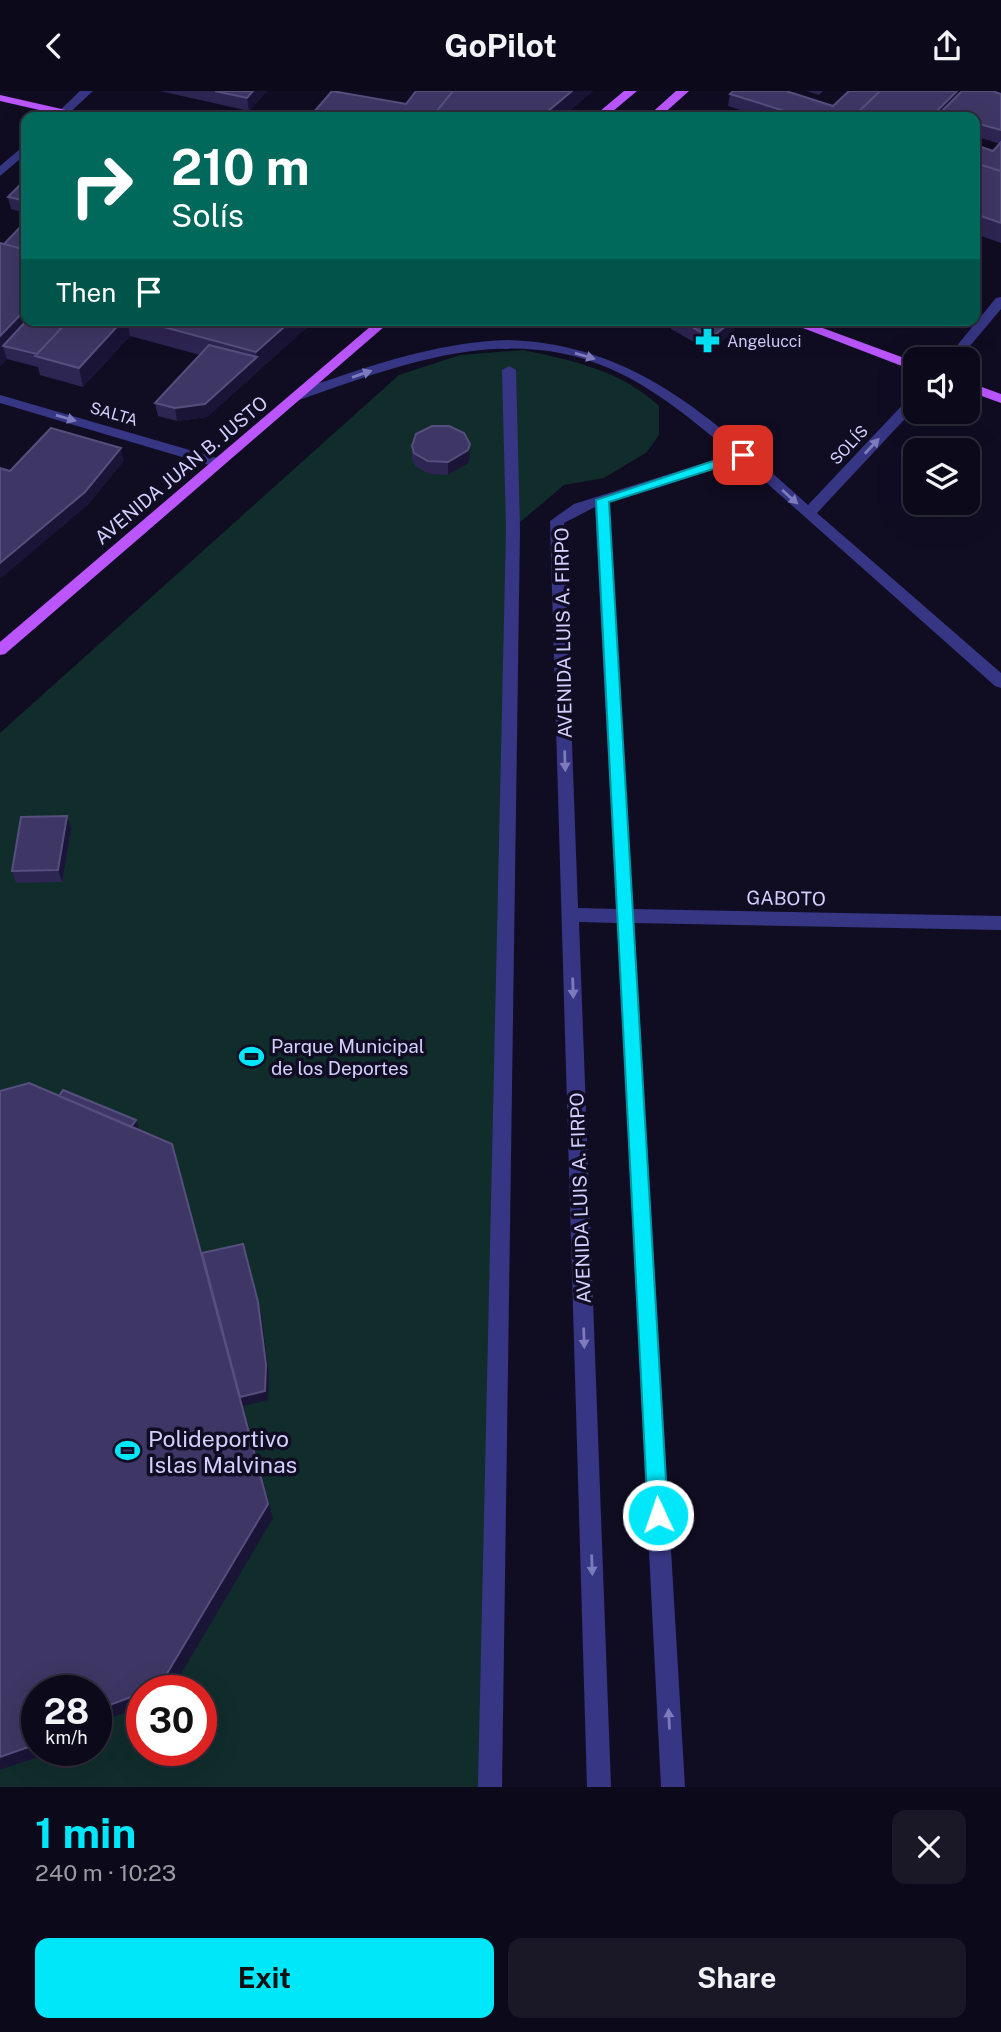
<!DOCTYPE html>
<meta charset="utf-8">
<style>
body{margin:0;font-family:"Public Sans",sans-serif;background:#1a1827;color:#f1f3f6;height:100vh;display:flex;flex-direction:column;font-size:26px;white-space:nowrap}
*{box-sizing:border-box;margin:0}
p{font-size:23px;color:#9a9aa2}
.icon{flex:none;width:38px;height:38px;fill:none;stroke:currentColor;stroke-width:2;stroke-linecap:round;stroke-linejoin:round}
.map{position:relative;height:1696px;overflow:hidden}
.drawer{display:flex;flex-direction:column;background:#0c0a1a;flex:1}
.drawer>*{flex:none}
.guide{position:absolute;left:21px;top:21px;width:959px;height:214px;border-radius:14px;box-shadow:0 7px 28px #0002,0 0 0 2px #2c2b39;background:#00695c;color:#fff;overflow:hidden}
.controls{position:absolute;left:903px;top:256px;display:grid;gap:14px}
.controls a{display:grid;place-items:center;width:77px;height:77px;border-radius:14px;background:#0c0a1a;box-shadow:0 7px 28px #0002,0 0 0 2px #2c2b39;font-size:35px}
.speed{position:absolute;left:21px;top:1584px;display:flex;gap:14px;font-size:35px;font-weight:700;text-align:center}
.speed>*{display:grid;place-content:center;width:91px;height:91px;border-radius:50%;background:#0c0a1a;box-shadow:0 7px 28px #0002,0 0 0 2px #2c2b39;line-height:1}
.speed small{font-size:18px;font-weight:400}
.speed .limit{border:10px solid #d22;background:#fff;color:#111}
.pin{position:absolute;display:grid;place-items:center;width:60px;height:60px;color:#fff;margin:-30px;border-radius:14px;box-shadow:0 4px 10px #0006}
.me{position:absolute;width:77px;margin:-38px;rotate:357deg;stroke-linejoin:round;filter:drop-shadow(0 0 5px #0008)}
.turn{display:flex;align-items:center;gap:24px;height:147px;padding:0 35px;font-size:32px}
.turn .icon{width:91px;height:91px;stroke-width:2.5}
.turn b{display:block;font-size:49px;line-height:60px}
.then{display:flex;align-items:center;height:66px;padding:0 35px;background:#0003;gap:14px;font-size:26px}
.round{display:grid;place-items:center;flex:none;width:74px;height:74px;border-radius:14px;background:#1a1827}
.summary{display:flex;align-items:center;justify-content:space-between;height:119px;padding:0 35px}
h1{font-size:42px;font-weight:700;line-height:52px;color:#00e7fa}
.action{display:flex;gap:14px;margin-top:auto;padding:14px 35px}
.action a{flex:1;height:80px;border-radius:14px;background:#00e7fa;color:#111;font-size:28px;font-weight:700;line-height:80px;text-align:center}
.action a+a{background:#1a1827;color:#f1f3f6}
header{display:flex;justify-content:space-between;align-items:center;height:91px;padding:0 35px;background:#0c0a1a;font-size:32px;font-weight:700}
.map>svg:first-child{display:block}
.green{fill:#102d2b;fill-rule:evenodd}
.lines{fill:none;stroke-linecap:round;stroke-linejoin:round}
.minor{fill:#373684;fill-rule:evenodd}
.major{fill:#bb56ff;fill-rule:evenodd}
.wall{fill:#2d2552}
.shaded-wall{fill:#1a1437}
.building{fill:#3e3765;stroke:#564f7d;stroke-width:2}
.oneway{fill:#7d7bbb}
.route{fill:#00e7fa;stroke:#0096a2;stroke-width:2}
.labels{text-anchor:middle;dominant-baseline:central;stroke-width:7;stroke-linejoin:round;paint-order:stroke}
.far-poi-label{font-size:16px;fill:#d3cfff;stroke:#100d23;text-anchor:start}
.far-street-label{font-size:16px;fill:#d3cfff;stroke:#100d23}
.street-label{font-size:19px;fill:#d3cfff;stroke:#100d23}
.poi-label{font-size:19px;fill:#d3cfff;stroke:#100d23;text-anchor:start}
.near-poi-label{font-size:23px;fill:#d3cfff;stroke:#100d23;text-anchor:start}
</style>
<header><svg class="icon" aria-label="back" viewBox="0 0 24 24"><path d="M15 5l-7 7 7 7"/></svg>GoPilot<svg class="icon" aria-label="share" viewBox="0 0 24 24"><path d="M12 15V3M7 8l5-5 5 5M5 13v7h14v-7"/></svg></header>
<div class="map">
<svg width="1001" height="1696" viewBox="0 0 1001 1696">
<rect width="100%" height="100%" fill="#100d23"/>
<path class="green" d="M 523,259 C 574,270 620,279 659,315 L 659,344 L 647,361 L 604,387 L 564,394 L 513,437 L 490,1696 L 0,1696 L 0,642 L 399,284 L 460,264 ZM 37,1600 L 96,1600 L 96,1659 L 37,1659 ZM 142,1600 L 201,1600 L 201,1659 L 142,1659 Z"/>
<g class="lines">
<path class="minor" d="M 80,0 L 93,0 L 65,26 L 53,26 Z
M 26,53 L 26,63 L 0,85 L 0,75 Z
M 1001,206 L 1001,218 L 959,268 L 946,268 L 996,207 Z
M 507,249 C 639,253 716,332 808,414 L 910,306 L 915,305 L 915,317 L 817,422 L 1001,582 L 1001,597 L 995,595 L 741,369 L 609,411 L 633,818 L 1001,825 L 1001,839 L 634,832 L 685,1696 L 661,1696 L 617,832 L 579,831 L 611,1696 L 587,1696 L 550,430 L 574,413 L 733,363 C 695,331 656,298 611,278 C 507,232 402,273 302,308 L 297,309 L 290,305 C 299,296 317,293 329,289 C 388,269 445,251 507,249 ZM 595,416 L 616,818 L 578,817 L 564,432 Z
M 509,275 L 516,279 L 520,437 L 502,1696 L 478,1696 L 506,437 L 502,279 Z
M 0,304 L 224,369 L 226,372 L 219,377 L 0,312 Z"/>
<path class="major" d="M 624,0 L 637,0 L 606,26 L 593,26 Z
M 676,0 L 689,0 L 660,26 L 647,26 Z
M 0,4 L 88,24 L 90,26 L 70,26 L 0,10 Z
M 378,229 L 392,229 L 5,563 L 0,564 L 0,551 Z
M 782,229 L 801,229 L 915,271 L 915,280 Z
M 968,291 L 1001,303 L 1001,312 L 968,300 Z"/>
</g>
<path class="wall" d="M 160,0 L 267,0 L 249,20 Z
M 593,0 L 562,26 L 314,26 L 314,21 L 406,13 Z
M 807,0 L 823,0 L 819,4 Z
M 730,3 L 833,15 L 1001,3 L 1001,152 L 975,143 L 975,54 L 993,60 L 1000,53 L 975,45 L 975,26 L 763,26 L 728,15 Z
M 26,88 L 26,122 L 11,118 L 8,106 Z
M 0,152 L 26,229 L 315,229 L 207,326 L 177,330 L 158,325 L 155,312 L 200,264 L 130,245 L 83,296 L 40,284 L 38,276 L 7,268 L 0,275 Z
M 671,229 L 735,229 L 733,241 L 710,260 L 671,238 Z
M 412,355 L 470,366 L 468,372 L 448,384 L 429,383 L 415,375 L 412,368 Z
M 67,725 L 71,738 L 62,791 L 16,792 L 12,780 Z"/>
<path class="shaded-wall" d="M 253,0 L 267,0 L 249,20 L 247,7 Z
M 572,0 L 593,0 L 562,26 L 541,26 Z
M 957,0 L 967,0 L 945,26 L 931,26 Z
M 980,182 L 977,194 L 975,197 L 975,188 Z
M 26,218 L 26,229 L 43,229 L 3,255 L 7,268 L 0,275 L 0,245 Z
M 123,229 L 127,229 L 130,245 L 83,296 L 79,277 Z
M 292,229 L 315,229 L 207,326 L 177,330 L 175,317 L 257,266 L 256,261 Z
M 733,229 L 735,229 L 733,241 L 710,260 L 711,247 Z
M 470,353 L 470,366 L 468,372 L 448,384 L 448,371 Z
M 121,357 L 124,370 L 88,414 L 0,488 L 0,472 Z
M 67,725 L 71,738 L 62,791 L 58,779 Z
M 136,1029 L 140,1040 L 127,1041 Z
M 172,1053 L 240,1306 L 258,1211 L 261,1221 L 269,1284 L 268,1309 L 243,1315 L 242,1311 L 273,1427 L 171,1600 L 149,1600 Z
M 142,1602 L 142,1616 L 113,1626 L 96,1638 L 96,1621 L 104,1616 Z
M 37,1653 L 37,1659 L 59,1659 L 0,1679 L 0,1666 Z"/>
<path class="building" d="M 215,0 L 253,0 L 247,7 Z
M 332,0 L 406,13 L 416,0 L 453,0 L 432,26 L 337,26 L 314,21 Z
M 453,0 L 572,0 L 541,26 L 432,26 Z
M 733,0 L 786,0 L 833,15 L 849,0 L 880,0 L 853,26 L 804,26 L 730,3 Z
M 880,0 L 957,0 L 931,26 L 853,26 Z
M 962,0 L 992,0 L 1001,3 L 1001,39 L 975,32 L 975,26 L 936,26 Z
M 1001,51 L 1001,80 L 975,72 L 975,54 L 993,60 Z
M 975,72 L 1001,80 L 1001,132 L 975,123 Z
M 26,88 L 26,110 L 8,106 Z
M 26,130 L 26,159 L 4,153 Z
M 0,152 L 26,159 L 26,218 L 0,245 Z
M 975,180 L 980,182 L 975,188 Z
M 27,229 L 69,229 L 37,263 L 3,255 Z
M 69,229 L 123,229 L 79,277 L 35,265 Z
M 138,229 L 292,229 L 256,261 Z
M 680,229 L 733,229 L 711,247 Z
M 209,254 L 257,266 L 205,313 L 175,317 L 155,312 Z
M 432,335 L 449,335 L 464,342 L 470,353 L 468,359 L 448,371 L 428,370 L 414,362 L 412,355 L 416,343 Z
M 51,337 L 121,357 L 85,401 L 0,472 L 0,377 L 10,380 Z
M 67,725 L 58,779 L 12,780 L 21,726 Z
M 29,992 L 172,1053 L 268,1413 L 159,1596 L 149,1600 L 142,1600 L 142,1602 L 104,1616 L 96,1621 L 96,1600 L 37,1600 L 37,1653 L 0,1666 L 0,1000 Z
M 63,999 L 136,1029 L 131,1036 L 59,1005 Z
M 243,1153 L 258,1211 L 266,1274 L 265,1300 L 240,1306 L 202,1162 Z"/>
<defs><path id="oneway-solid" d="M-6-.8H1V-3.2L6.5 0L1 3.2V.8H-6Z" transform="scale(1.75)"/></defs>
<g class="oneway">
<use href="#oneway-solid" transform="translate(585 265) rotate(16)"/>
<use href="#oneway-solid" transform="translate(362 283) rotate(-19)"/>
<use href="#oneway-solid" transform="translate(66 327) rotate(16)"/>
<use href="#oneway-solid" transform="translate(872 355) rotate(-47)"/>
<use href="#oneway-solid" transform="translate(790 406) rotate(42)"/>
<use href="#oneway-solid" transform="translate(565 670) rotate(88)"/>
<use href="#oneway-solid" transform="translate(573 897) rotate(88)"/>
<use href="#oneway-solid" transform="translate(584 1247) rotate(88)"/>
<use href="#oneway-solid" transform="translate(592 1474) rotate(88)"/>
<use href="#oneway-solid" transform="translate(669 1628) rotate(-93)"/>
</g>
<path class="route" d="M 743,360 L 750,364 L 748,367 L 609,411 L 668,1424 L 665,1431 L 658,1434 L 651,1431 L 648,1424 L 596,409 Z"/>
<defs>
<symbol id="pharmacy-bare" viewBox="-9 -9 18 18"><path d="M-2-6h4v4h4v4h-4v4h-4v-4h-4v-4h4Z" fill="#00e7fa" stroke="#100d23" stroke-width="2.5" paint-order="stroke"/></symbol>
<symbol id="stadium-bare" viewBox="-9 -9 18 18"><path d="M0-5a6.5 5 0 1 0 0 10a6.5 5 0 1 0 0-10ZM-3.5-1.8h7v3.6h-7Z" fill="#00e7fa" stroke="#100d23" stroke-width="2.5" paint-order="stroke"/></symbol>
</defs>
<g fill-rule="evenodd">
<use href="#pharmacy-bare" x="690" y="232" width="35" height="35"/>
<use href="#stadium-bare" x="234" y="948" width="35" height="35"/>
<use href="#stadium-bare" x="110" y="1342" width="35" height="35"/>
</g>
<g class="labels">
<g class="far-poi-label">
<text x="727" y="250">Angelucci</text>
</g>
<g class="far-street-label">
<text transform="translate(114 323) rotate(16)">SALTA</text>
<text transform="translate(849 354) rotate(-47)">SOLÍS</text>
</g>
<g class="street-label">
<text transform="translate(181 379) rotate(-40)">AVENIDA JUAN B. JUSTO</text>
<text transform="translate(563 542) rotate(-91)">AVENIDA LUIS A. FIRPO</text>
<text transform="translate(786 807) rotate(1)">GABOTO</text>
<text transform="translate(580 1107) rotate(-92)">AVENIDA LUIS A. FIRPO</text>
</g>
<g class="poi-label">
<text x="271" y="955">Parque Municipal<tspan x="271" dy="22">de los Deportes</tspan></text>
</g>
<g class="near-poi-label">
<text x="148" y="1347">Polideportivo<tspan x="148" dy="26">Islas Malvinas</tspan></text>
</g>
</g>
</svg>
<div class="controls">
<a><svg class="icon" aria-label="sound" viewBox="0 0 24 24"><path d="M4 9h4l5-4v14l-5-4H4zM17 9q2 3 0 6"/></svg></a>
<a><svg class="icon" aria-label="layers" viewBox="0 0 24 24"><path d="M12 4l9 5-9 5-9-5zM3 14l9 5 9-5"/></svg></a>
</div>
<div class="speed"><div>28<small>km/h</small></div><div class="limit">30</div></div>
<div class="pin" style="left:743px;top:364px;background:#d93025"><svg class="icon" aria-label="arrive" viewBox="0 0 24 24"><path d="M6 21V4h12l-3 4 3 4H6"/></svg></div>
<svg class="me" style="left:658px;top:1424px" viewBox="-20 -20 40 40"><circle r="17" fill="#00e7fa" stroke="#fff" stroke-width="3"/><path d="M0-11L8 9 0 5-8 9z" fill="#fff"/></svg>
<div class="guide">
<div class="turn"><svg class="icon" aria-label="right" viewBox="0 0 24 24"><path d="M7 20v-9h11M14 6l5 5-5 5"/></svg><div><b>210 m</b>Solís</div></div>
<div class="then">Then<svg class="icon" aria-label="arrive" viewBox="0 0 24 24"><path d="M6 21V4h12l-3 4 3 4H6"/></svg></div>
</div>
</div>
<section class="drawer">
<div class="summary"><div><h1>1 min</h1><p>240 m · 10:23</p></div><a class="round"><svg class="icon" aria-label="close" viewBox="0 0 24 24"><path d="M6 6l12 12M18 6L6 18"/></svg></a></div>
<div class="action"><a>Exit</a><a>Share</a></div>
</section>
